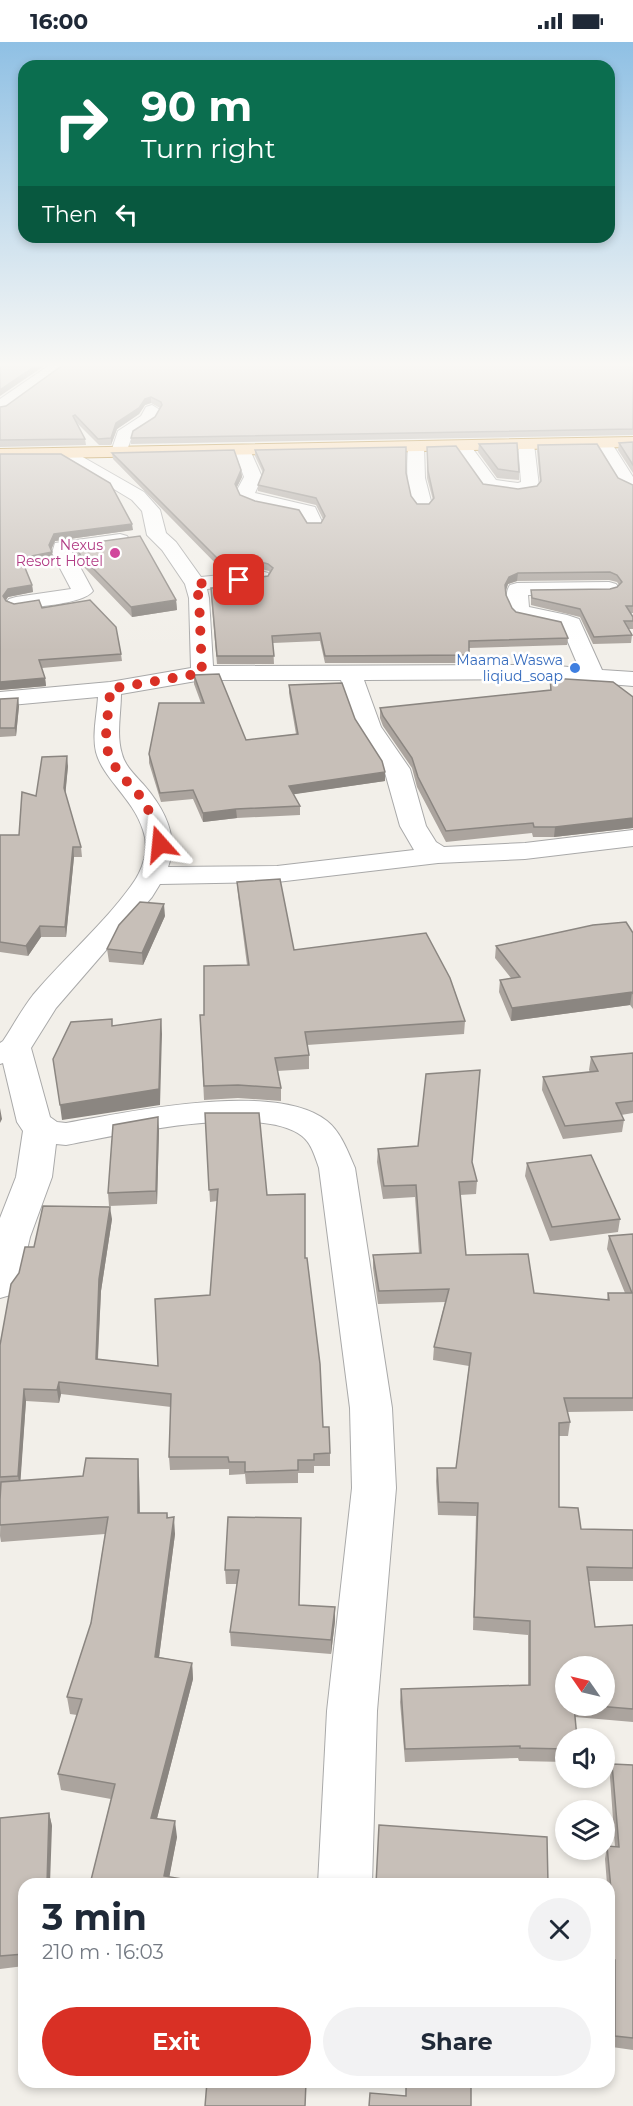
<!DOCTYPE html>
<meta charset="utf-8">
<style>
body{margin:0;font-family:Montserrat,sans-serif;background:#f2f2f3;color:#1f2937;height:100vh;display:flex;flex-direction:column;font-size:22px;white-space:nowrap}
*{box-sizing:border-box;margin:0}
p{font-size:20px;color:#747a83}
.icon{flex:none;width:33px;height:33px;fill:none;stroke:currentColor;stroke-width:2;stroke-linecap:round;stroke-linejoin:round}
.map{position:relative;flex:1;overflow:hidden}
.details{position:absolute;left:18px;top:1836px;width:597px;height:210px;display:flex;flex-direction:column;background:#fff;border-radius:18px;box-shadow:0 3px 9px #0003}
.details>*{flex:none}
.guide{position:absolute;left:18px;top:18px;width:597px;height:183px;border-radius:18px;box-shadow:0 3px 9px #0003;background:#0b6e4f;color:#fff;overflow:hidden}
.needle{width:39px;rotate:304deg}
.controls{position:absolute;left:555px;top:1614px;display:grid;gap:12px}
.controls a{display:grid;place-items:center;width:60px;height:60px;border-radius:50%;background:#fff;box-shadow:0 3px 9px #0003;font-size:30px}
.pin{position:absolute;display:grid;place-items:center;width:51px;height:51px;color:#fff;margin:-26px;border-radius:12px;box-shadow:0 3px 9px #0006}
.me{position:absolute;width:66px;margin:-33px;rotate:342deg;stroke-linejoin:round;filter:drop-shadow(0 0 4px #0008)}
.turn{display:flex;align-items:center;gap:21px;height:126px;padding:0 24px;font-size:27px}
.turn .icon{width:78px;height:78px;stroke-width:2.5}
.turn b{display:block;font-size:42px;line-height:51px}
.then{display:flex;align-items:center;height:57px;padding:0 24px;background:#0003;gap:12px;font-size:22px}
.round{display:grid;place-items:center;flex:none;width:63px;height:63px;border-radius:32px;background:#f2f2f3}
.head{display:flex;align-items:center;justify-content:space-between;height:102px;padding:0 24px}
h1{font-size:36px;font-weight:700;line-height:45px}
.cta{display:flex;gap:12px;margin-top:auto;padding:12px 24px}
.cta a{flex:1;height:69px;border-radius:36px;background:#d93025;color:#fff;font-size:24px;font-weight:700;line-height:69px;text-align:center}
.cta a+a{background:#f2f2f3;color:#1f2937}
.status{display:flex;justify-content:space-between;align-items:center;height:42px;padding:0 30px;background:#fff;direction:ltr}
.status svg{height:16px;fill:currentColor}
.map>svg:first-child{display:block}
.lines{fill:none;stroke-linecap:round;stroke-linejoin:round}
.minor-casing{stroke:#a9a9a9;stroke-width:2}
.major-casing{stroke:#a06b00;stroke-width:2}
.minor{fill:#fff;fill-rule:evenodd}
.major{fill:#fcd6a4;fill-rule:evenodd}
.wall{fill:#aba49e;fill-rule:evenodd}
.shaded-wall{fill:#8b8681}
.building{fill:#c7bfb8;stroke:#8b8681;stroke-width:1.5}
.route{stroke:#d93025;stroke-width:10;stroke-dasharray:0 18}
.hotel-dot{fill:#d1479c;stroke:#fff;stroke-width:2}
.shop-dot{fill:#3f7fe0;stroke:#fff;stroke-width:2}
.labels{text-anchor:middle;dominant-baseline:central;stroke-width:5;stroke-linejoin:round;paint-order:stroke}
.far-hotel-label{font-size:14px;fill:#b23c85;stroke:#fff;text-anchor:end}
.far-shop-label{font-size:14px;fill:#366cbe;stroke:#fff;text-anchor:end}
</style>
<div class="status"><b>16:00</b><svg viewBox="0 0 49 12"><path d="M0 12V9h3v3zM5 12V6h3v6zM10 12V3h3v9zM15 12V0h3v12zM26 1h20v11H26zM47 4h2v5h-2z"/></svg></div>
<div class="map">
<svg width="633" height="2064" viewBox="0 0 633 2064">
<rect width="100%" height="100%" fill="#f2efe9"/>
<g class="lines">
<defs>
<path id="minor" d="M 54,320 L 71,320 L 6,368 L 0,370 L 0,357 Z
M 152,363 L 160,368 L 153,380 L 132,394 L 125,414 L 113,414 L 111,410 L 118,389 L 141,374 L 146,365 Z
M 603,396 L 609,397 L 633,435 L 633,448 L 619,441 L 595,401 Z
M 526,397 L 534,402 L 539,444 L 536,448 L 518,451 L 484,447 L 453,403 L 455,399 L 467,399 L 496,438 L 518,441 L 521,440 L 518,402 Z
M 416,400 L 424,405 L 425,436 L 432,463 L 429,467 L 417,467 C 405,450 407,425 408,405 Z
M 242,403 L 250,408 L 262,435 L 255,451 L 315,465 L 323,482 L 321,486 L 307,486 L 301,473 L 256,464 L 241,458 L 237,448 L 244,435 L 234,408 Z
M 67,406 L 144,450 L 160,468 L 166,491 L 176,500 L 201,535 L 261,529 L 268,531 L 271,535 L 268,539 L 261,541 L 207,547 L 209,556 L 213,624 L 548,623 L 579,626 L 562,586 L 516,575 C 509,567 503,553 510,543 L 517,541 L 609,540 L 616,542 L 619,546 L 616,550 L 609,552 L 528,553 L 529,565 L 567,573 L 579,577 L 602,628 L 633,630 L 633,644 L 548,637 L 364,638 L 381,685 L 410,727 L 426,784 L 436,800 L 444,805 L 525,801 L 633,788 L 633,804 L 525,817 L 438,821 L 277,840 L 160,842 L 152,855 L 56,966 L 31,1006 L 50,1075 L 57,1080 L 66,1081 C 127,1070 276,1038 327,1079 C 341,1090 348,1110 355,1126 L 392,1366 L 396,1446 L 377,1669 L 372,1842 L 318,1842 L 327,1669 L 352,1446 L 350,1366 L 319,1126 C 315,1115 312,1102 302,1094 C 259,1061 118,1093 66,1103 L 56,1102 L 52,1135 L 30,1195 L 19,1242 L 14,1252 L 0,1256 L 0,1176 L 16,1135 L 23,1089 L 17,1080 L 3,1021 L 0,1022 L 0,1001 L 3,999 C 13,984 22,967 33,953 C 64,916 103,883 131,844 C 143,828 150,807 143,788 C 133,756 103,737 96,710 C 92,692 97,673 98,655 L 0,664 L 0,650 L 110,640 L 191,626 L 189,556 L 185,542 L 162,508 L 147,493 L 142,469 L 132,458 L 61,415 L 59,411 ZM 202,638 L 341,638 L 357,685 L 384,727 L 400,784 L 414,808 L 277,824 L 168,825 C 180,794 163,765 143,742 C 135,733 125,724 122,712 C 116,693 121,671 121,652 Z
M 120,492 L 127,494 L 130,498 L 127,502 L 72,510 L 93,549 C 84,562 33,565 16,567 L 9,565 L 6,561 L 9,557 L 16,555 L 71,547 L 52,511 L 55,501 Z"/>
<path id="major" d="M 633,395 L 633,405 L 0,417 L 0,407 Z"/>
</defs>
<use href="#minor" class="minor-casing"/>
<use href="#major" class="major-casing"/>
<use href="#minor" class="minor"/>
<use href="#major" class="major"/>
</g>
<path class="wall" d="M 633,320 L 633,393 L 131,402 L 131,396 L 155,375 L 160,366 L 151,361 L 145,363 L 139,372 L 117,387 L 111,403 L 99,403 L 75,379 L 85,397 L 86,403 L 0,405 L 0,365 Z
M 633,400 L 633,431 L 618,408 L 619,401 Z
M 479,402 L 519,430 L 519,438 L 497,436 L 478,410 Z
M 538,403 L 618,436 L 633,443 L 633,571 L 631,571 L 633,575 L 633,587 L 628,587 L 632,593 L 631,601 L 593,602 L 580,575 L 531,563 L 531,548 L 610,547 L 617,545 L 619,543 L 617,540 L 609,538 L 517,539 L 508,542 L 506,548 L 506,553 L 512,566 L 516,570 L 568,596 L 567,603 L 469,606 L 469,621 L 325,621 L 320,599 L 273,601 L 274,622 L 217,622 L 211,554 L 239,545 L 239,538 L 268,534 L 270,531 L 269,529 L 261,527 L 224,530 L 113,417 L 112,411 L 241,428 L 242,435 L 236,446 L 240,453 L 307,481 L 321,481 L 323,477 L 316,463 L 258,449 L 258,443 L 263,431 L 255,414 L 255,408 L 406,431 L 411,454 L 417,462 L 429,462 L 433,458 L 427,436 L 427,405 L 483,442 L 518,447 L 537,444 L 540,440 L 537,409 Z
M 0,412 L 133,488 L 55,499 L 51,508 L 53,517 L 24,523 L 32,543 L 33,550 L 8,555 L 6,558 L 14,562 L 42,566 L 121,612 L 122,619 L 42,626 L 45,636 L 46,644 L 0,648 Z
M 75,503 L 176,558 L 177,568 L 132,575 L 82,523 L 76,512 Z
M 194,633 L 246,698 L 296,692 L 289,651 L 289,643 L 355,677 L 385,730 L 385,739 L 293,752 L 300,764 L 300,773 L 237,776 L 203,780 L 193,757 L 161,760 L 149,721 L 149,712 L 201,661 L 194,642 Z
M 550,636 L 633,655 L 633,786 L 554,795 L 533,795 L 532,791 L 446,800 L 417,745 L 412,726 L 383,684 L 380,676 L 380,666 L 550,648 Z
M 0,657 L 19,664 L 16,694 L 0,695 Z
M 68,724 L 65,752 L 81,805 L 82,815 L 74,815 L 66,895 L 41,895 L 28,914 L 0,910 L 0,793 L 19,793 L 36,754 Z
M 237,840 L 294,908 L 465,979 L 464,992 L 307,1003 L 309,1013 L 309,1027 L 277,1029 L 281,1046 L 281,1059 L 238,1056 L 204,1058 L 200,973 L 204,973 L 247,923 L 238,853 Z
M 165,874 L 143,923 L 109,920 L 107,907 Z
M 633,891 L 633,967 L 630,963 L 511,979 L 499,950 L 500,938 L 511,936 L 495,916 L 496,904 Z
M 633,1011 L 633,1071 L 621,1073 L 624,1078 L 622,1090 L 563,1097 L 542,1048 L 543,1035 L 590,1030 L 589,1028 L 591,1015 Z
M 205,1071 L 267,1153 L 305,1216 L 323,1385 L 330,1411 L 330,1424 L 314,1424 L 314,1431 L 298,1431 L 298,1441 L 246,1442 L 245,1432 L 229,1433 L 229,1427 L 170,1428 L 169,1415 L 171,1365 L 61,1352 L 59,1361 L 26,1359 L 20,1439 L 139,1434 L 140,1471 L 167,1471 L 168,1476 L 175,1492 L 159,1615 L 192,1621 L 193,1637 L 157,1776 L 177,1795 L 169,1835 L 90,1842 L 111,1757 L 61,1748 L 58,1732 L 77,1673 L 70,1672 L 67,1655 L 91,1581 L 105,1492 L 1,1500 L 0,1494 L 1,1448 L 0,1448 L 0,1303 L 19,1231 L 34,1205 L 112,1177 L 101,1249 L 98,1317 L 158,1324 L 210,1253 L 217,1159 L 210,1160 Z
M 159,1088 L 157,1162 L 109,1164 L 108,1151 Z
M 378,1107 L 477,1139 L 476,1152 L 460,1153 L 466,1213 L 534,1251 L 607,1258 L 608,1251 L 625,1251 L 607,1207 L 609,1194 L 633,1192 L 633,1369 L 567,1370 L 570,1380 L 568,1394 L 559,1394 L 559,1465 L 581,1487 L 633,1488 L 633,1539 L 589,1539 L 595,1585 L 633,1583 L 633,1680 L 575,1675 L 566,1696 L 566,1720 L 519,1719 L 518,1716 L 405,1720 L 400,1660 L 401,1647 L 528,1643 L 528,1593 L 473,1588 L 476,1474 L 438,1473 L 436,1439 L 437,1426 L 456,1426 L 469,1324 L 433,1318 L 434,1305 L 445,1260 L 378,1262 L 373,1226 L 373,1213 L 419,1211 L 415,1155 L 383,1157 L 377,1120 ZM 604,1624 L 604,1664 L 566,1664 Z
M 527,1121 L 620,1177 L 618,1190 L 550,1199 L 525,1134 Z
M 228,1475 L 300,1563 L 335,1565 L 335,1579 L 331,1612 L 231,1604 L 230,1590 L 237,1542 L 226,1542 L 225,1528 Z
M 612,1722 L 633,1723 L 633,2008 L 612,2005 L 612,1930 L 609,1930 L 609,1842 L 607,1842 L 605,1817 L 607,1804 L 615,1805 L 610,1735 Z
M 49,1771 L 52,1784 L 24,1842 L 24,1924 L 0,1927 L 0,1776 Z"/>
<path class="shaded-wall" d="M 41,320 L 50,320 L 0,354 L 0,348 Z
M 151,355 L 151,361 L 145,363 L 139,372 L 117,387 L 111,403 L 111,396 L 116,381 L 145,357 Z
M 241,428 L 242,435 L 235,449 L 235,442 Z
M 132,482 L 133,488 L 55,499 L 50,510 L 49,503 L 54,492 Z
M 52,510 L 53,517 L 22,523 L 21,516 Z
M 261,520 L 261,527 L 224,530 L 224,523 Z
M 518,531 L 517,539 L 508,542 L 505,551 L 505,543 L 509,535 Z
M 32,543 L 33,550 L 8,555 L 4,561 L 3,554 L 8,547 Z
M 176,558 L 177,568 L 132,575 L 131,565 Z
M 45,636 L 46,644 L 0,648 L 0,640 Z
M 18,656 L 19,664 L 16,694 L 15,686 Z
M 67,714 L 68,724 L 65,756 L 64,746 Z
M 385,730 L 385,739 L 289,753 L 289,744 Z
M 236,767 L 237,776 L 203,780 L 203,771 Z
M 633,776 L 633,786 L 554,795 L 555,785 Z
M 73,805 L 74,815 L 66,895 L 65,885 Z
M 164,862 L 165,874 L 143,923 L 142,911 Z
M 40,884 L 41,895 L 28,914 L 26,904 Z
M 632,950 L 630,963 L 511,979 L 512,966 Z
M 161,977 L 162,992 L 160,1063 L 62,1078 L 60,1063 Z
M 0,1066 L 2,1077 L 0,1081 Z
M 158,1075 L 159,1088 L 157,1162 L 156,1149 Z
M 110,1165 L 112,1177 L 101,1249 L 97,1329 L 96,1317 L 99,1237 Z
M 59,1340 L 61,1352 L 59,1361 L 57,1348 Z
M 24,1347 L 26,1359 L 20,1446 L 18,1434 Z
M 138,1417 L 139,1434 L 140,1487 L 138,1471 Z
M 174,1475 L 175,1492 L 157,1631 L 155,1615 Z
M 335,1565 L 335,1579 L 331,1612 L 331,1598 Z
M 192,1621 L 193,1637 L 153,1792 L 151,1776 Z
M 49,1771 L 52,1784 L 50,1842 L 47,1842 Z
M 175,1779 L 177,1795 L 168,1842 L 164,1834 Z"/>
<path class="building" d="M 0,320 L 41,320 L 0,348 Z
M 67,320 L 633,320 L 633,387 L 131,396 L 133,389 L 155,375 L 162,363 L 161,360 L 151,355 L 145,357 L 139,366 L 116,381 L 111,396 L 98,397 L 75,373 L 73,374 L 85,397 L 0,398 L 0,365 L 6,364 Z
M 633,400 L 633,423 L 619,401 Z
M 517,401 L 519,430 L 498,427 L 479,402 Z
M 597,402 L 618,436 L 633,443 L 633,564 L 626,564 L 633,575 L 633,579 L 624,579 L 632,593 L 594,595 L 580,567 L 532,556 L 531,548 L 610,547 L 617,545 L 622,540 L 617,533 L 610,530 L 518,531 L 509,535 L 505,543 L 506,553 L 512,566 L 516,570 L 561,580 L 568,596 L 469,599 L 469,613 L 325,614 L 320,591 L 272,594 L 274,614 L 217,614 L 211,546 L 245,545 L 239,538 L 268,534 L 273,526 L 268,522 L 261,520 L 224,523 L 112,411 L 234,408 L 241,428 L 235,442 L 240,453 L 255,459 L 299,468 L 307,481 L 321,481 L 325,474 L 316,456 L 258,443 L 264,428 L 255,408 L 406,405 L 406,431 L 411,454 L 417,462 L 429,462 L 434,456 L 428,429 L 427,405 L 456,404 L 483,442 L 518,447 L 537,444 L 541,439 L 538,403 Z
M 0,412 L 61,412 L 110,441 L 132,482 L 54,492 L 49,503 L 52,510 L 21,516 L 32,543 L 8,547 L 3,554 L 6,559 L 14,562 L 39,558 L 42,566 L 90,558 L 116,585 L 121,612 L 39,618 L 45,636 L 0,640 Z
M 140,494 L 176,558 L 131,565 L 81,514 L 75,503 Z
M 219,632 L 246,698 L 298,692 L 289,643 L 342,641 L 355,677 L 382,719 L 385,730 L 289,744 L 300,764 L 236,767 L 203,771 L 193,748 L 160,751 L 149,712 L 159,661 L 204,661 L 194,633 Z
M 550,636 L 613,640 L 633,655 L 633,776 L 555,785 L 534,785 L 533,781 L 446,789 L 418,735 L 412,716 L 383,674 L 380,666 L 551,648 Z
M 18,656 L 15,686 L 0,686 L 0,657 Z
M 67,714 L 64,746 L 81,805 L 73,805 L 65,885 L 40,884 L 26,904 L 0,900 L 0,793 L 19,793 L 22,750 L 36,754 L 42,715 Z
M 280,837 L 294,908 L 426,891 L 450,936 L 465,979 L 305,990 L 309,1013 L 275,1016 L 281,1046 L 238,1043 L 204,1044 L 200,973 L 204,973 L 204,924 L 249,923 L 237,840 Z
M 140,860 L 164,862 L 142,911 L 107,907 L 119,883 Z
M 626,880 L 633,891 L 633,952 L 632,950 L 512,966 L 500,938 L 520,935 L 496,904 L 593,883 Z
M 112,977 L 112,984 L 161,977 L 159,1047 L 60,1063 L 53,1017 L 71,980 Z
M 633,1011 L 633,1059 L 616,1061 L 624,1078 L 565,1084 L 543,1035 L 598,1029 L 591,1015 Z
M 480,1028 L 472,1120 L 477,1139 L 459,1140 L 466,1213 L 528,1212 L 534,1251 L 609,1258 L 608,1251 L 632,1251 L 609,1194 L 633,1192 L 633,1356 L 564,1356 L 570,1380 L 559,1381 L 559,1465 L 578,1466 L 581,1487 L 633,1488 L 633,1526 L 587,1525 L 595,1585 L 633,1583 L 633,1667 L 597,1664 L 604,1664 L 604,1624 L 566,1624 L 566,1664 L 574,1664 L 577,1696 L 566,1696 L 566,1707 L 520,1706 L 520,1704 L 405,1707 L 401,1647 L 530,1643 L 530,1579 L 474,1575 L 478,1461 L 439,1460 L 437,1426 L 456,1426 L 471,1311 L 434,1305 L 449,1247 L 379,1249 L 373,1213 L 421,1211 L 416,1143 L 384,1144 L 378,1107 L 418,1104 L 426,1032 Z
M 205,1071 L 259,1071 L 267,1153 L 305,1152 L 305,1216 L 307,1216 L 320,1322 L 323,1385 L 329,1385 L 330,1411 L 314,1412 L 314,1418 L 298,1418 L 298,1428 L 245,1430 L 245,1420 L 229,1420 L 228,1415 L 169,1415 L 171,1352 L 59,1340 L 57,1348 L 24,1347 L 18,1434 L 0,1435 L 0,1303 L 11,1242 L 19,1231 L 25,1205 L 34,1205 L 43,1164 L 110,1165 L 99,1237 L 96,1317 L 158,1324 L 155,1257 L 210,1253 L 218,1147 L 209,1148 Z
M 158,1075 L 156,1149 L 108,1151 L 113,1083 Z
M 591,1113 L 620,1177 L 552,1185 L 527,1121 Z
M 86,1416 L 138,1417 L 138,1471 L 167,1471 L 167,1476 L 174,1475 L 155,1615 L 192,1621 L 151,1776 L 175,1779 L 164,1834 L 212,1842 L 90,1842 L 115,1742 L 58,1732 L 82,1657 L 67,1655 L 91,1581 L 108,1475 L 0,1483 L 0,1458 L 1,1440 L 83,1434 Z
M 228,1475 L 301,1476 L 299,1563 L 335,1565 L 331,1598 L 230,1590 L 239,1528 L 225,1528 Z
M 612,1722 L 633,1723 L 633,1996 L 615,1994 L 615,1918 L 609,1918 L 609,1847 L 611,1847 L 607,1804 L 619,1805 Z
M 49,1771 L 47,1842 L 24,1842 L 24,1912 L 0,1914 L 0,1776 Z
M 379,1783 L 547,1795 L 548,1842 L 376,1842 Z
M 207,2040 L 306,2040 L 305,2064 L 205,2064 Z
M 406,2040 L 471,2040 L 471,2064 L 369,2064 L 370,2051 L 406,2054 Z"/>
<linearGradient id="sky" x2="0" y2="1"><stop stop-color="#8fc0e4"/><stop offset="0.53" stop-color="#f9f8f5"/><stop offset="1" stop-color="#f9f8f5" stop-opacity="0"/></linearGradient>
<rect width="633" height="609" fill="url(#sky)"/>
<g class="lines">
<path class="route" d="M 160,802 C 155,787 151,768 140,754 C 130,742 115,729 109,713 C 102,694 110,667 110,647 L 202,631 L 199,556 L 195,542 L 239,538"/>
</g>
<circle class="hotel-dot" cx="115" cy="511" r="6"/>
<circle class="shop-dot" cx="575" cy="626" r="6"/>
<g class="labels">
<g class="far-hotel-label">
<text x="103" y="503">Nexus<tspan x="103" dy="16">Resort Hotel</tspan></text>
</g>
<g class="far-shop-label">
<text x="563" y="618">Maama Waswa<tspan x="563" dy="16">liqiud_soap</tspan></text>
</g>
</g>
</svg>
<div class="controls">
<a><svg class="needle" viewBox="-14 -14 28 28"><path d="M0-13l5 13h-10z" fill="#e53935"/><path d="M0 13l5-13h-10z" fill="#747a83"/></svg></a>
<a><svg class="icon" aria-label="sound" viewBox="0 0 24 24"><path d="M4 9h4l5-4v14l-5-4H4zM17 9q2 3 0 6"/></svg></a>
<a><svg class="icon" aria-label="layers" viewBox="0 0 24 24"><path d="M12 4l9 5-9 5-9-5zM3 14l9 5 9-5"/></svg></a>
</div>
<div class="pin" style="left:239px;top:538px;background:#d93025"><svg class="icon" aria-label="arrive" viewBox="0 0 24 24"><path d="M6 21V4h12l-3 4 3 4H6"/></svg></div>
<svg class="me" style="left:160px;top:802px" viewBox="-20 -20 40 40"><path d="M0-17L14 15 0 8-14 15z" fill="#d93025" stroke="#fff" stroke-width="4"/></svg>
<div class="guide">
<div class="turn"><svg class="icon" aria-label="right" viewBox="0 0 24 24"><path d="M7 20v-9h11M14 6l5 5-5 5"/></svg><div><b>90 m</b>Turn right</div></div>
<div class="then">Then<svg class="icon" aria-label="left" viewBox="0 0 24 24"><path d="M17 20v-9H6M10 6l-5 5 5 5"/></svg></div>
</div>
<section class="details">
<div class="head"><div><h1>3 min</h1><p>210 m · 16:03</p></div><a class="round"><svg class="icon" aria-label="close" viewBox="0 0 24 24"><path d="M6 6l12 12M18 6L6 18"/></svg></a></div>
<div class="cta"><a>Exit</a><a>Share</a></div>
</section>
</div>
